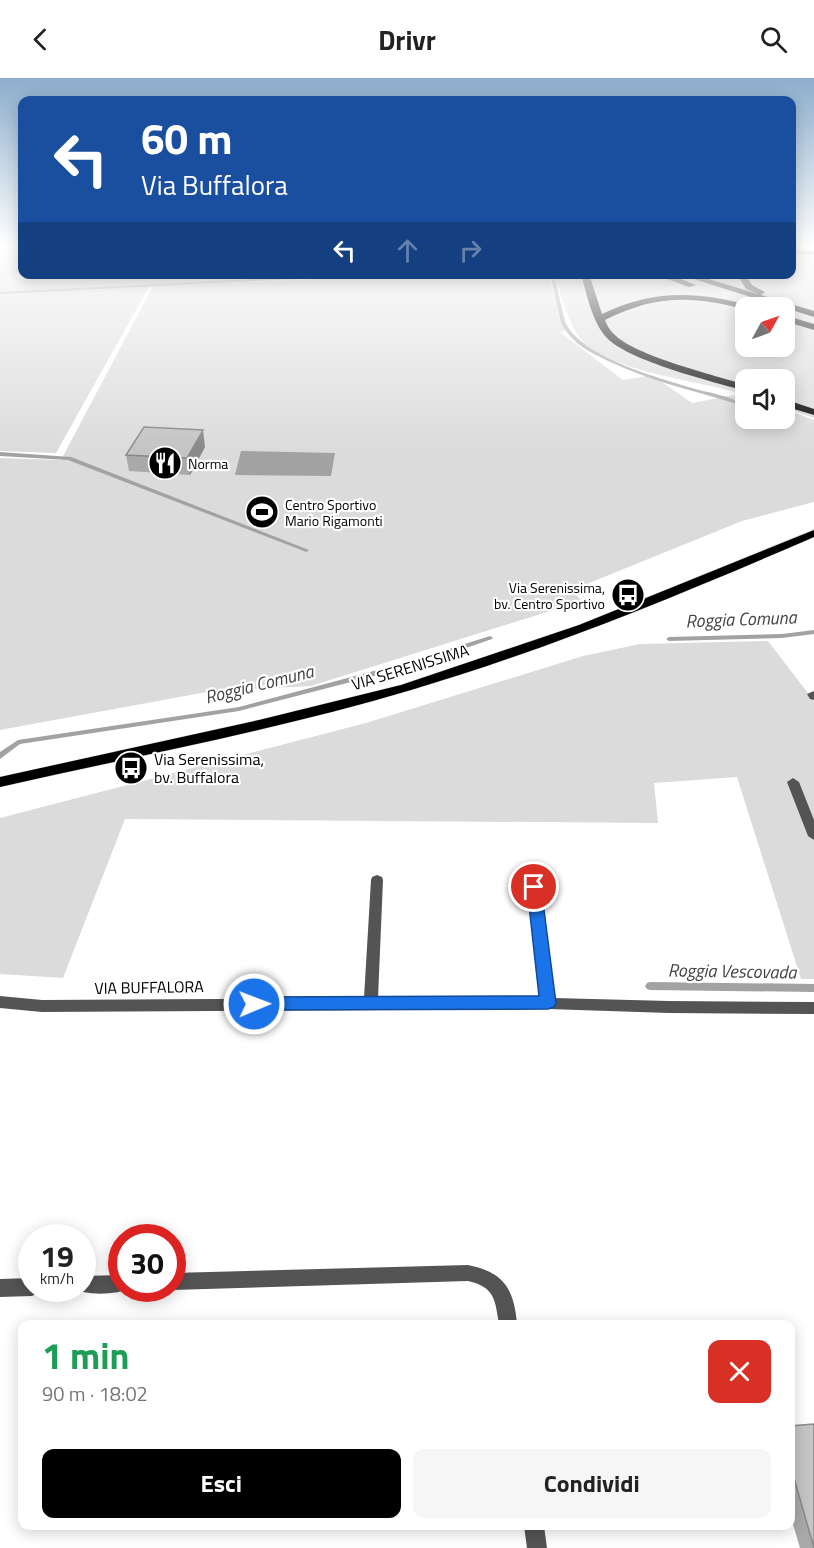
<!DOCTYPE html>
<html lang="it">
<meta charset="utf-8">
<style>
body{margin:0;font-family:"Titillium Web",sans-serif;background:#f6f6f6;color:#222;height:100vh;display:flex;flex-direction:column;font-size:22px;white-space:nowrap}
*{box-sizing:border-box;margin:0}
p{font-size:20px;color:#767676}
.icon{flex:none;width:33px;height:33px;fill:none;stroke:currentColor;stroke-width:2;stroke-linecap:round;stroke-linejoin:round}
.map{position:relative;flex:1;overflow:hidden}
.drawer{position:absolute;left:18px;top:1242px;width:777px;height:210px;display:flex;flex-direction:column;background:#fff;border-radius:12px;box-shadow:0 3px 15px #0003}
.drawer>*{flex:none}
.guide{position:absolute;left:18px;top:18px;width:778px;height:183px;border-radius:12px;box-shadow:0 3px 15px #0003;background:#1a4fa0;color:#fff;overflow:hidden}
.needle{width:39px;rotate:50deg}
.controls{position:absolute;left:735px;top:219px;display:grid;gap:12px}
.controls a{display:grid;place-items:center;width:60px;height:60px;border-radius:12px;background:#fff;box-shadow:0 3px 15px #0003;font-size:30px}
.speed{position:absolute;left:18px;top:1146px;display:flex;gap:12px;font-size:30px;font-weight:700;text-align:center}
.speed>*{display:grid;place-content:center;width:78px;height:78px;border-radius:50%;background:#fff;box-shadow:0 3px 15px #0003;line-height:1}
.speed small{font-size:15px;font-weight:400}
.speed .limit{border:9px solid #d22;background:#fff;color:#111}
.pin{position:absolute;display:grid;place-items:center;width:51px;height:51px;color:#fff;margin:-26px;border:3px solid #fff;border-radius:50%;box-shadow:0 2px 6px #0007}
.me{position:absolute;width:66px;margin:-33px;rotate:89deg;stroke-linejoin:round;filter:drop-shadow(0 0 4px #0008)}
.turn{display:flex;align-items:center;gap:21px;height:126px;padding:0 24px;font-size:27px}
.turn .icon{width:78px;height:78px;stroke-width:2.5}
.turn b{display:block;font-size:42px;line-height:51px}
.lanes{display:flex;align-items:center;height:57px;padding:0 24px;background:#0003;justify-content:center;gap:30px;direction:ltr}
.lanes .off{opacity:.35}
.round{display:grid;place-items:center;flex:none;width:63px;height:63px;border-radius:12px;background:#f6f6f6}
.head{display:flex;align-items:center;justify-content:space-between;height:102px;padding:0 24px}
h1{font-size:36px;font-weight:700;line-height:45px;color:#1e9e55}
.button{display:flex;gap:12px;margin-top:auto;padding:12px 24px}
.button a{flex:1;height:69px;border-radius:12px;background:#000;color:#fff;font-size:24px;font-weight:700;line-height:69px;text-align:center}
.button a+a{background:#f6f6f6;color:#222}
header{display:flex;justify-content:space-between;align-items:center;height:78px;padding:0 24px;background:#fff;font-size:27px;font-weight:700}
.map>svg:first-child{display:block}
.green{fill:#dbdbdb;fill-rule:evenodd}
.water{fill:#a2a2a2}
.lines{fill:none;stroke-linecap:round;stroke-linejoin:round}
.stream{fill:#a2a2a2;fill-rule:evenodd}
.primary-casing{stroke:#dbdbdb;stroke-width:1}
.trunk-casing{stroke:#dbdbdb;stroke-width:2}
.minor{fill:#545454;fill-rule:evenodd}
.primary{fill:#000;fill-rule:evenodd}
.trunk{fill:#000;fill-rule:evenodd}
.wall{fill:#a9a9a9}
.shaded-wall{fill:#898989}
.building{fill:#c4c4c4;stroke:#898989;stroke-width:1.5}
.route{fill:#1a73e8;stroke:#114b97;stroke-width:1.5}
.labels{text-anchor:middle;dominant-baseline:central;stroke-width:4.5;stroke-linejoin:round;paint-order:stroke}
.far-poi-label{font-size:14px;fill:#000;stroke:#fff;text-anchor:start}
.street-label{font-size:16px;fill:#000;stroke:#fff}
.poi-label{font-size:16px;fill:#000;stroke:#fff;text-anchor:start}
.water-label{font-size:18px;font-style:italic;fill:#434343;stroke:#fff}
</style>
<header><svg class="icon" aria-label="back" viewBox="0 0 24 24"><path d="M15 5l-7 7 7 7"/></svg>Drivr<svg class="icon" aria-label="search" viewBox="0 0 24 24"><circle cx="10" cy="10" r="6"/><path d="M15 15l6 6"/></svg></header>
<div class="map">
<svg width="814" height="1470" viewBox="0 0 814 1470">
<rect width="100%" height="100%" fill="#fff"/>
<path class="green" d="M 0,166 L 22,166 L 22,196 L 357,197 L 150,207 L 56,375 L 0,373 Z
M 792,166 L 814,166 L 814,340 L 785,330 L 784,302 L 746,302 L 745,317 C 702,302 599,295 575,253 C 566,236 561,215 554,197 L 792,196 ZM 746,230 L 784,230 L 784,268 L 746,268 Z
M 424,197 L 547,197 L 569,252 L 560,254 L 623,302 L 652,297 L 692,325 L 740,316 L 745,318 L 746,340 L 784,340 L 785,331 L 814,342 L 814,424 L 742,443 L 572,512 L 582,523 L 311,608 L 212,613 L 0,652 L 0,380 L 61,382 L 153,208 Z
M 768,563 L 814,623 L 814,901 L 801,901 L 737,699 L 654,705 L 658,745 L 125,741 L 63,900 L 0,896 L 0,740 L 366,645 L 583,578 L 640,566 Z"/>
<path class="water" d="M 241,373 L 335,375 L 331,398 L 235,397 Z"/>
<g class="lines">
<path class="stream" d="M 356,196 L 394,196 L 0,216 L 0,214 Z
M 550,196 L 554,196 L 565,244 C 582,280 662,301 699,312 C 712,315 727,318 739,324 L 734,325 C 691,312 647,302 606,282 C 596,277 583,271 575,263 C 569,258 564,251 561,244 Z
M 0,374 L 71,379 L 309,472 L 306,474 L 304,473 L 68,382 L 0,378 Z
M 814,552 L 814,556 L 782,560 L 669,563 L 666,561 L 669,559 L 782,556 Z
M 490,558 L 493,560 L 492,561 L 417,587 L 239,633 L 20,666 L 0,681 L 0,674 L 18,662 L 239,629 L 411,583 Z
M 650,904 L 814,906 L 814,914 L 650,912 L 647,911 L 645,908 L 647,905 Z"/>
<defs>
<path id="primary" d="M 814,452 L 814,459 C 682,516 549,571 411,612 C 276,652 137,678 0,709 L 0,699 L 259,642 L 401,607 L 579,547 Z"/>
<path id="trunk" d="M 792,172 L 814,173 L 814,177 L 792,176 Z
M 581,196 L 589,196 L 602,236 C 652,211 699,213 752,228 L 746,230 L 746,232 C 693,217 654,217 605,242 C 607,247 610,253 615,257 C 636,278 714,297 746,307 L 746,313 C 713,304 629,283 607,260 C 592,244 587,217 581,196 Z
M 654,196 L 668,196 L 696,207 L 689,209 Z
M 678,196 L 692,196 L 814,233 L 814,239 Z
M 737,196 L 745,196 L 752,207 L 765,214 L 761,217 L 746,211 Z
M 784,237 L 814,246 L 814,252 L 784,243 Z
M 784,321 L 814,331 L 814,337 L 784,328 Z"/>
</defs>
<use href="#primary" class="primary-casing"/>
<use href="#trunk" class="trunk-casing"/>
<path class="minor" d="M 814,613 L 814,622 L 810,621 L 807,616 Z
M 793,700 L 799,704 L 814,742 L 814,762 L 808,758 L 787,704 Z
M 377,797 L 382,799 L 383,802 L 378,920 L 540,919 L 528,809 L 529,806 L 539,806 L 540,809 L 554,920 L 669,923 L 814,924 L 814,936 L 669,935 L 548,931 L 42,934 L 0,930 L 0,918 L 42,922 L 364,920 L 371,802 L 372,799 Z
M 468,1187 C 504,1194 514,1211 517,1246 L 499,1246 C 495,1222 495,1209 468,1203 L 172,1212 L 167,1210 L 172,1210 L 172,1195 Z
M 122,1197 L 122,1210 L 129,1210 C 120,1217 82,1218 75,1210 L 82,1210 L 82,1198 Z
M 32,1200 L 32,1210 L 40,1210 L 38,1215 L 32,1218 L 0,1219 L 0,1201 Z
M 524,1448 L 544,1448 L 547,1470 L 527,1470 Z"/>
<use href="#primary" class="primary"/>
<use href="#trunk" class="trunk"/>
</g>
<path class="wall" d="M 205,369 L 190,397 L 129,393 L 126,377 Z
M 790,1348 L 814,1470 L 800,1470 L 790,1436 Z"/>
<path class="shaded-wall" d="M 203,352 L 205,369 L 190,397 L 187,380 Z"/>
<path class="building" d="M 144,349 L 203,352 L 187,380 L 126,377 Z
M 814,1346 L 814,1470 L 790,1386 L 790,1348 Z"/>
<linearGradient id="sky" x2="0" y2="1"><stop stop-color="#8cadcc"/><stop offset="0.45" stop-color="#fff"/><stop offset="1" stop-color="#fff" stop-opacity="0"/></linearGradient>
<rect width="814" height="372" fill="url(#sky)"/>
<path class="route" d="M 534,804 L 541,809 L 556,925 L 554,929 L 548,931 L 254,932 L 248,930 L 246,926 L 248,921 L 254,919 L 539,918 L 527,809 Z"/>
<defs>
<symbol id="restaurant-disc" viewBox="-11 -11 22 22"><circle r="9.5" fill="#000" stroke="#fff"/><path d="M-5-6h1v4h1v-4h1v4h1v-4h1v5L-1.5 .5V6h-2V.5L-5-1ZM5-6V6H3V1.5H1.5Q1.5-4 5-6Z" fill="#fff"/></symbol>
<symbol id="stadium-disc" viewBox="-11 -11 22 22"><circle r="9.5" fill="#000" stroke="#fff"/><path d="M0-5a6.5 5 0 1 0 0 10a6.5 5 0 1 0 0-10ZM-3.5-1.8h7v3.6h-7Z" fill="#fff"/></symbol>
<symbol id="bus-disc" viewBox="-11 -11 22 22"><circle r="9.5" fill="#000" stroke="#fff"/><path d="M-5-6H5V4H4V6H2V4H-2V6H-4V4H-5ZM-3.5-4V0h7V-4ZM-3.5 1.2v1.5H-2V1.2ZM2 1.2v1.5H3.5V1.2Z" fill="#fff"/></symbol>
</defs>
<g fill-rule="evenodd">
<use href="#restaurant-disc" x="146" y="366" width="38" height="38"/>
<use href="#stadium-disc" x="243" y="415" width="38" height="38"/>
<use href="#bus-disc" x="609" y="498" width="38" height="38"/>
<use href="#bus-disc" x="112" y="671" width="38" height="38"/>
</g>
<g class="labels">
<g class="far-poi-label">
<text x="188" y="385">Norma</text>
<text x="285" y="426">Centro Sportivo<tspan x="285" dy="16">Mario Rigamonti</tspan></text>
<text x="605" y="509" text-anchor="end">Via Serenissima,<tspan x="605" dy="16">bv. Centro Sportivo</tspan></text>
</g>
<g class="street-label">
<text transform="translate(410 589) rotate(-17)">VIA SERENISSIMA</text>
<text transform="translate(149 909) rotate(-1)">VIA BUFFALORA</text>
</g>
<g class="poi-label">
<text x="154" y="681">Via Serenissima,<tspan x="154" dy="18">bv. Buffalora</tspan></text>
</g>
<g class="water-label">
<text transform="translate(741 541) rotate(-2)">Roggia Comuna</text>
<text transform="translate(259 606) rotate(-14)">Roggia Comuna</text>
<text transform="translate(732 893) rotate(1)">Roggia Vescovada</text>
</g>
</g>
</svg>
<div class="controls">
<a><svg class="needle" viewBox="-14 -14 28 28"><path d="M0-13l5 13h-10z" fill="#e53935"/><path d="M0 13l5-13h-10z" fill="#767676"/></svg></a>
<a><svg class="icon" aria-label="sound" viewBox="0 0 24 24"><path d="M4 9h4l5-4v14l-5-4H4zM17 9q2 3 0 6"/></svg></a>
</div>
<div class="speed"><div>19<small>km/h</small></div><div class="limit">30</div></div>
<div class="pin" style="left:534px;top:809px;background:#d93025"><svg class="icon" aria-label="arrive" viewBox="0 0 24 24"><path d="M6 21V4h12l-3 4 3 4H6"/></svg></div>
<svg class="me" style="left:254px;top:926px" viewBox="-20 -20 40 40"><circle r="17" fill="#1a73e8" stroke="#fff" stroke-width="3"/><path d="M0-11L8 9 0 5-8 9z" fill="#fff"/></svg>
<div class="guide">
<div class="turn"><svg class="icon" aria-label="left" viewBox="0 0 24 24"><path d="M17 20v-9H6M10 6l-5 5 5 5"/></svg><div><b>60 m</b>Via Buffalora</div></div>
<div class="lanes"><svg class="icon" aria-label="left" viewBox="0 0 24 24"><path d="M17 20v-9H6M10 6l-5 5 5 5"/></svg><svg class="icon off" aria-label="ahead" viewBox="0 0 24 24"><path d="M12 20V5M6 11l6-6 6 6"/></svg><svg class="icon off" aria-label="right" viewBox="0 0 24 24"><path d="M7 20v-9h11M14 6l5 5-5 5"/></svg></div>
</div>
<section class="drawer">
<div class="head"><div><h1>1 min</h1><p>90 m · 18:02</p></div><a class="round" style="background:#d93025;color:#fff"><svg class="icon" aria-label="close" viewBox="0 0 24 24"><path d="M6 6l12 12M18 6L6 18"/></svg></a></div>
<div class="button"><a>Esci</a><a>Condividi</a></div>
</section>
</div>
